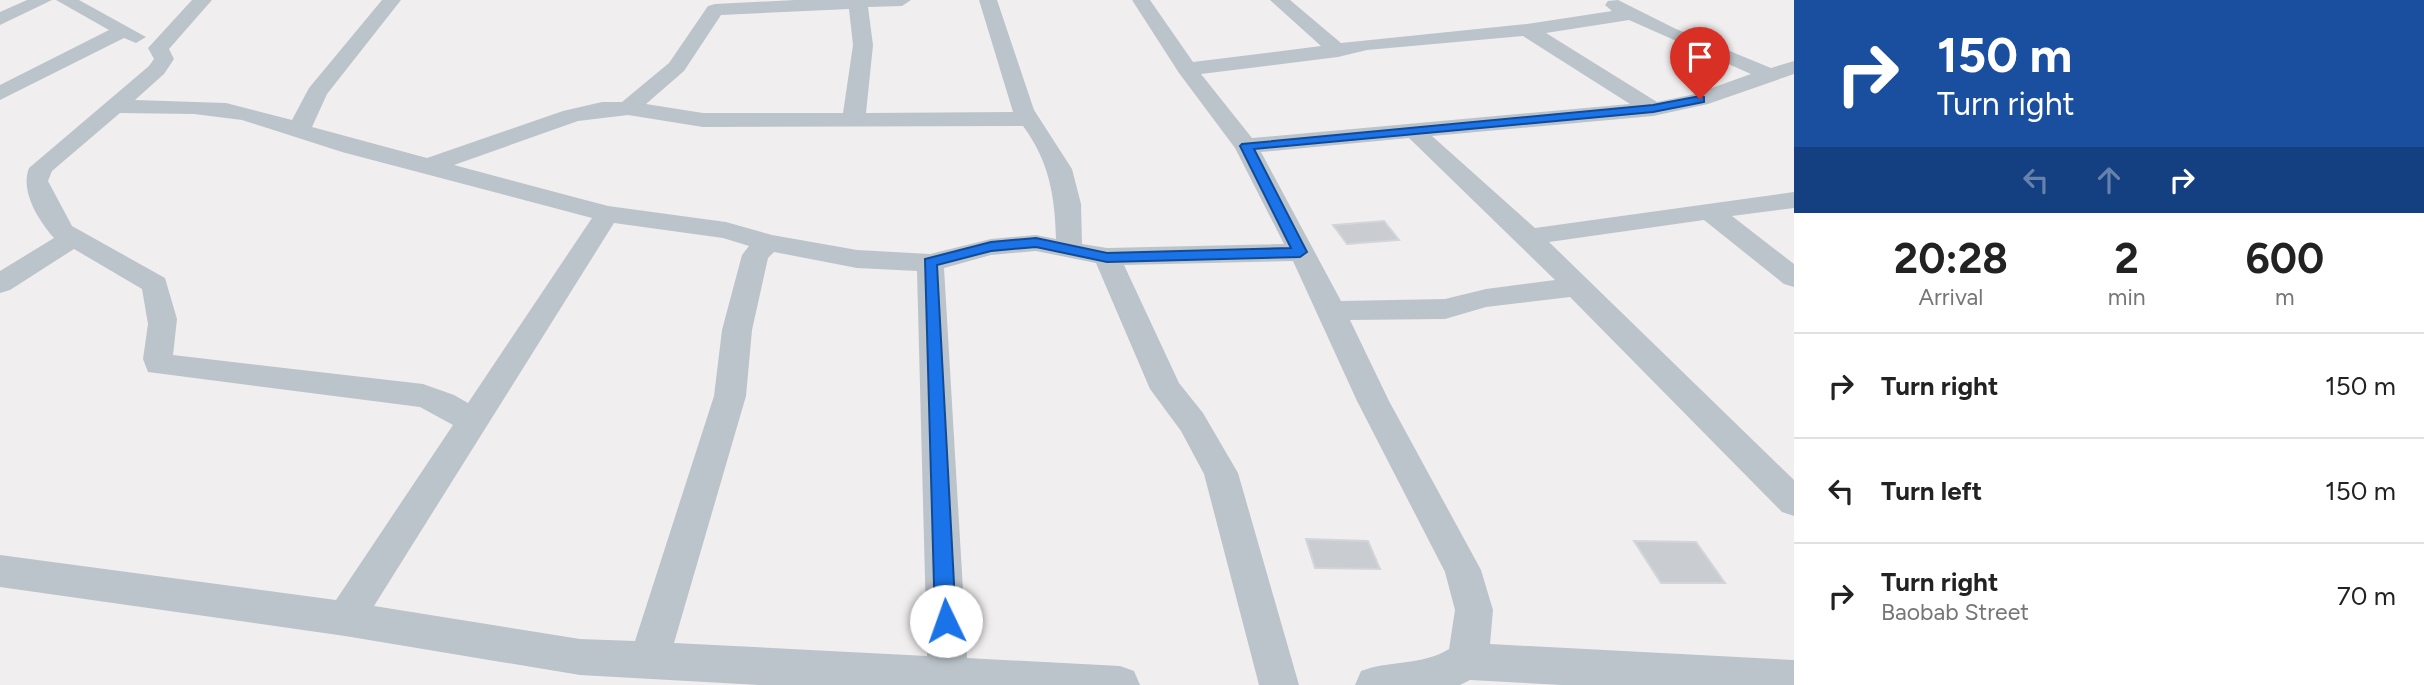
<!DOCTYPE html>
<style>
body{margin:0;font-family:Figtree,sans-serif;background:#f6f6f6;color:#222;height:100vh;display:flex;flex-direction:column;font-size:26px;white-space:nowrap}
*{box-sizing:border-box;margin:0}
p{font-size:23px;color:#767676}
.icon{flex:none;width:38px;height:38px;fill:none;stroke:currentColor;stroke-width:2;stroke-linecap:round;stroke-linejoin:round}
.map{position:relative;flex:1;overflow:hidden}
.drawer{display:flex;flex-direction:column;background:#fff;width:630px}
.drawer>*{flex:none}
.banner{background:#1a4fa0;color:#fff;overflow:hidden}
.pin{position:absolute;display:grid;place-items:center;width:60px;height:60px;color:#fff;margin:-72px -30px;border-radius:50% 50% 50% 0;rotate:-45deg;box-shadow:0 0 7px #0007}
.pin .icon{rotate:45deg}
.me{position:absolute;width:77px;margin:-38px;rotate:357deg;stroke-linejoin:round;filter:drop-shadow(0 0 5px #0008)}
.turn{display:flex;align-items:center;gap:24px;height:147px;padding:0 28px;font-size:32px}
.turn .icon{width:91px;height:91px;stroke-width:2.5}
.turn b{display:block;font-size:49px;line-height:60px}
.lanes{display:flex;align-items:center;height:66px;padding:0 28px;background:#0003;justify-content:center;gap:35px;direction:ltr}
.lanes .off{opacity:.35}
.eta{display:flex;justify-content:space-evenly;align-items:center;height:119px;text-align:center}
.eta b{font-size:42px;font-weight:700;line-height:49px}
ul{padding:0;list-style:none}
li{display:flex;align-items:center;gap:21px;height:105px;padding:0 28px;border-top:2px solid #e0e0e0}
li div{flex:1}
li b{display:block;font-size:26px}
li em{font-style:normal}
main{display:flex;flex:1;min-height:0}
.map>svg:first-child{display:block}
.building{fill:#c9ccd1;stroke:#d3d5d9;stroke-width:2}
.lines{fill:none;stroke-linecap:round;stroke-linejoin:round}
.minor{fill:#bbc4ca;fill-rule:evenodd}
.route{fill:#1a73e8;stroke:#114b97;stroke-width:2}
</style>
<main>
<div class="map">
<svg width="1794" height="685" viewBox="0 0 1794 685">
<rect width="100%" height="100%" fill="#f1eeef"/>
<path class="building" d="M 1384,221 L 1399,240 L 1347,244 L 1333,225 Z
M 1306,539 L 1368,541 L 1380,569 L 1315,568 Z
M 1634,541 L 1696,542 L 1725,583 L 1661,583 Z"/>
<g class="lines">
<path class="minor" d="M 27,0 L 52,0 L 0,25 L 0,12 Z
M 56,0 L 79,0 L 146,37 L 136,43 L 124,38 L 0,100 L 0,85 L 109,30 Z
M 192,0 L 212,0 L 169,49 L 174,59 L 164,74 L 135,100 L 226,103 L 292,120 L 309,88 L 382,0 L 401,0 L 327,94 L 312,127 L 427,158 L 563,111 L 602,102 L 622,102 L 669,63 L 708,6 L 715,4 L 795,0 L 911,0 L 902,6 L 868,7 L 873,45 L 866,113 L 1013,112 L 979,0 L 997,0 L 1034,110 L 1072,169 L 1081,204 L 1082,244 L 1107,248 L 1284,244 L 1235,148 L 1179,73 L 1132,0 L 1150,0 L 1193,62 L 1321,46 L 1270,0 L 1290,0 L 1341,43 L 1527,24 L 1612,11 L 1605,5 L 1608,1 L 1618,0 L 1676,29 L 1771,68 L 1794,61 L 1794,74 L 1708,104 L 1653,116 L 1432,136 L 1535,228 L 1794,192 L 1794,208 L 1732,216 L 1794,264 L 1794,287 L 1784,284 L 1704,220 L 1549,242 L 1794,480 L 1794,516 L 1782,512 L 1570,297 L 1486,307 L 1445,319 L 1350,320 L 1389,401 L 1481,570 L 1493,610 L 1490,644 L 1794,660 L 1794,685 L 1562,685 L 1470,680 L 1460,685 L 1355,685 L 1361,671 C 1390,660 1421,666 1449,649 L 1455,610 L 1445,572 L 1357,401 L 1293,261 L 1124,265 L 1179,383 L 1203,413 L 1238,473 L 1299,685 L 1259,685 L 1204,474 L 1181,431 L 1150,389 L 1096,263 L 1036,251 L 991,255 L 944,268 L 967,658 L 1120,666 L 1134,671 L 1140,685 L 759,685 L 580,675 L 345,636 L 0,587 L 0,555 L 336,600 L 453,425 L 420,407 L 148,372 L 143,359 L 148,324 L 142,289 L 74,249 L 10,290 L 0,293 L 0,271 L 54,238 C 38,220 20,191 29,168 L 149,66 L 154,59 L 148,48 ZM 849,9 L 853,45 L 843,113 L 703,113 L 646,104 L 684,71 L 721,15 ZM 1629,20 L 1751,74 L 1695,94 L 1657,102 L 1546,33 ZM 1523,36 L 1630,104 L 1252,138 L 1201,74 L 1338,57 L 1367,50 ZM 120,113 L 194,114 L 242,120 L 342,152 L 592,218 L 468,403 L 454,395 L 423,384 L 173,355 L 177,319 L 165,278 L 72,226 L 48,181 L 52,171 ZM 628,115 L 703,127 L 1023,126 C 1049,161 1055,196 1056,239 L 1036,235 L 991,239 L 930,254 L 857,250 L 772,235 L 726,222 L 608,206 L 454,165 L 578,121 ZM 1409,138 L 1555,280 L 1486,289 L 1445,299 L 1341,301 L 1261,152 ZM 614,223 L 723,238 L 749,246 L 742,255 L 722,330 L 714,396 L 635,641 L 580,639 L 374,606 ZM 774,252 L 857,268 L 917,271 L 927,656 L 674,643 L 746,396 L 752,330 L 768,258 Z"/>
</g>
<path class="route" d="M 1700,96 L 1704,97 L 1704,102 L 1653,112 L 1254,149 L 1307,252 L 1300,257 L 1107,262 L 1036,247 L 991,251 L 937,265 L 956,621 L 953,628 L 946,631 L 938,628 L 935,621 L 925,259 L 991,242 L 1036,238 L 1107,253 L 1291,248 L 1240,146 L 1242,144 L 1653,105 Z"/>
</svg>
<div class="pin" style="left:1700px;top:99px;background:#d93025"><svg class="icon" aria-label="arrive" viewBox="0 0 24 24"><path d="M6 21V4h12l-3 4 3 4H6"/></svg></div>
<svg class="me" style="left:946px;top:621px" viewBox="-20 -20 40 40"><circle r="19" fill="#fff"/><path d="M0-13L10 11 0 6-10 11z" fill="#1a73e8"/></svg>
</div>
<section class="drawer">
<div class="banner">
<div class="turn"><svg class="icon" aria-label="right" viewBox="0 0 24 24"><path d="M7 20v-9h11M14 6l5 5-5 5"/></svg><div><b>150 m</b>Turn right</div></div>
<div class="lanes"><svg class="icon off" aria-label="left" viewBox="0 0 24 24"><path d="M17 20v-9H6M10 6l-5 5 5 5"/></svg><svg class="icon off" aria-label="ahead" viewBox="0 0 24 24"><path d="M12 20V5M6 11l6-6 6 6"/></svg><svg class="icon" aria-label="right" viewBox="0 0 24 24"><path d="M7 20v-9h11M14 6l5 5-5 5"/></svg></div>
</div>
<div class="eta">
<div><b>20:28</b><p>Arrival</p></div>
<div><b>2</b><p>min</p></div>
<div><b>600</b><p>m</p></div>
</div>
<ul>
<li><svg class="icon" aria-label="right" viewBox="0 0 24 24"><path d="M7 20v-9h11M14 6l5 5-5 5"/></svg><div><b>Turn right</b></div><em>150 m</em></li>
<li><svg class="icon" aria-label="left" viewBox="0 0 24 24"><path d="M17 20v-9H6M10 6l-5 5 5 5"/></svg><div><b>Turn left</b></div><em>150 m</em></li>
<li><svg class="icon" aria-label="right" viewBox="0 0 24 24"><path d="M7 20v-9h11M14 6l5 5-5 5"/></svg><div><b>Turn right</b><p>Baobab Street</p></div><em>70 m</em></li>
</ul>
</section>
</main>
